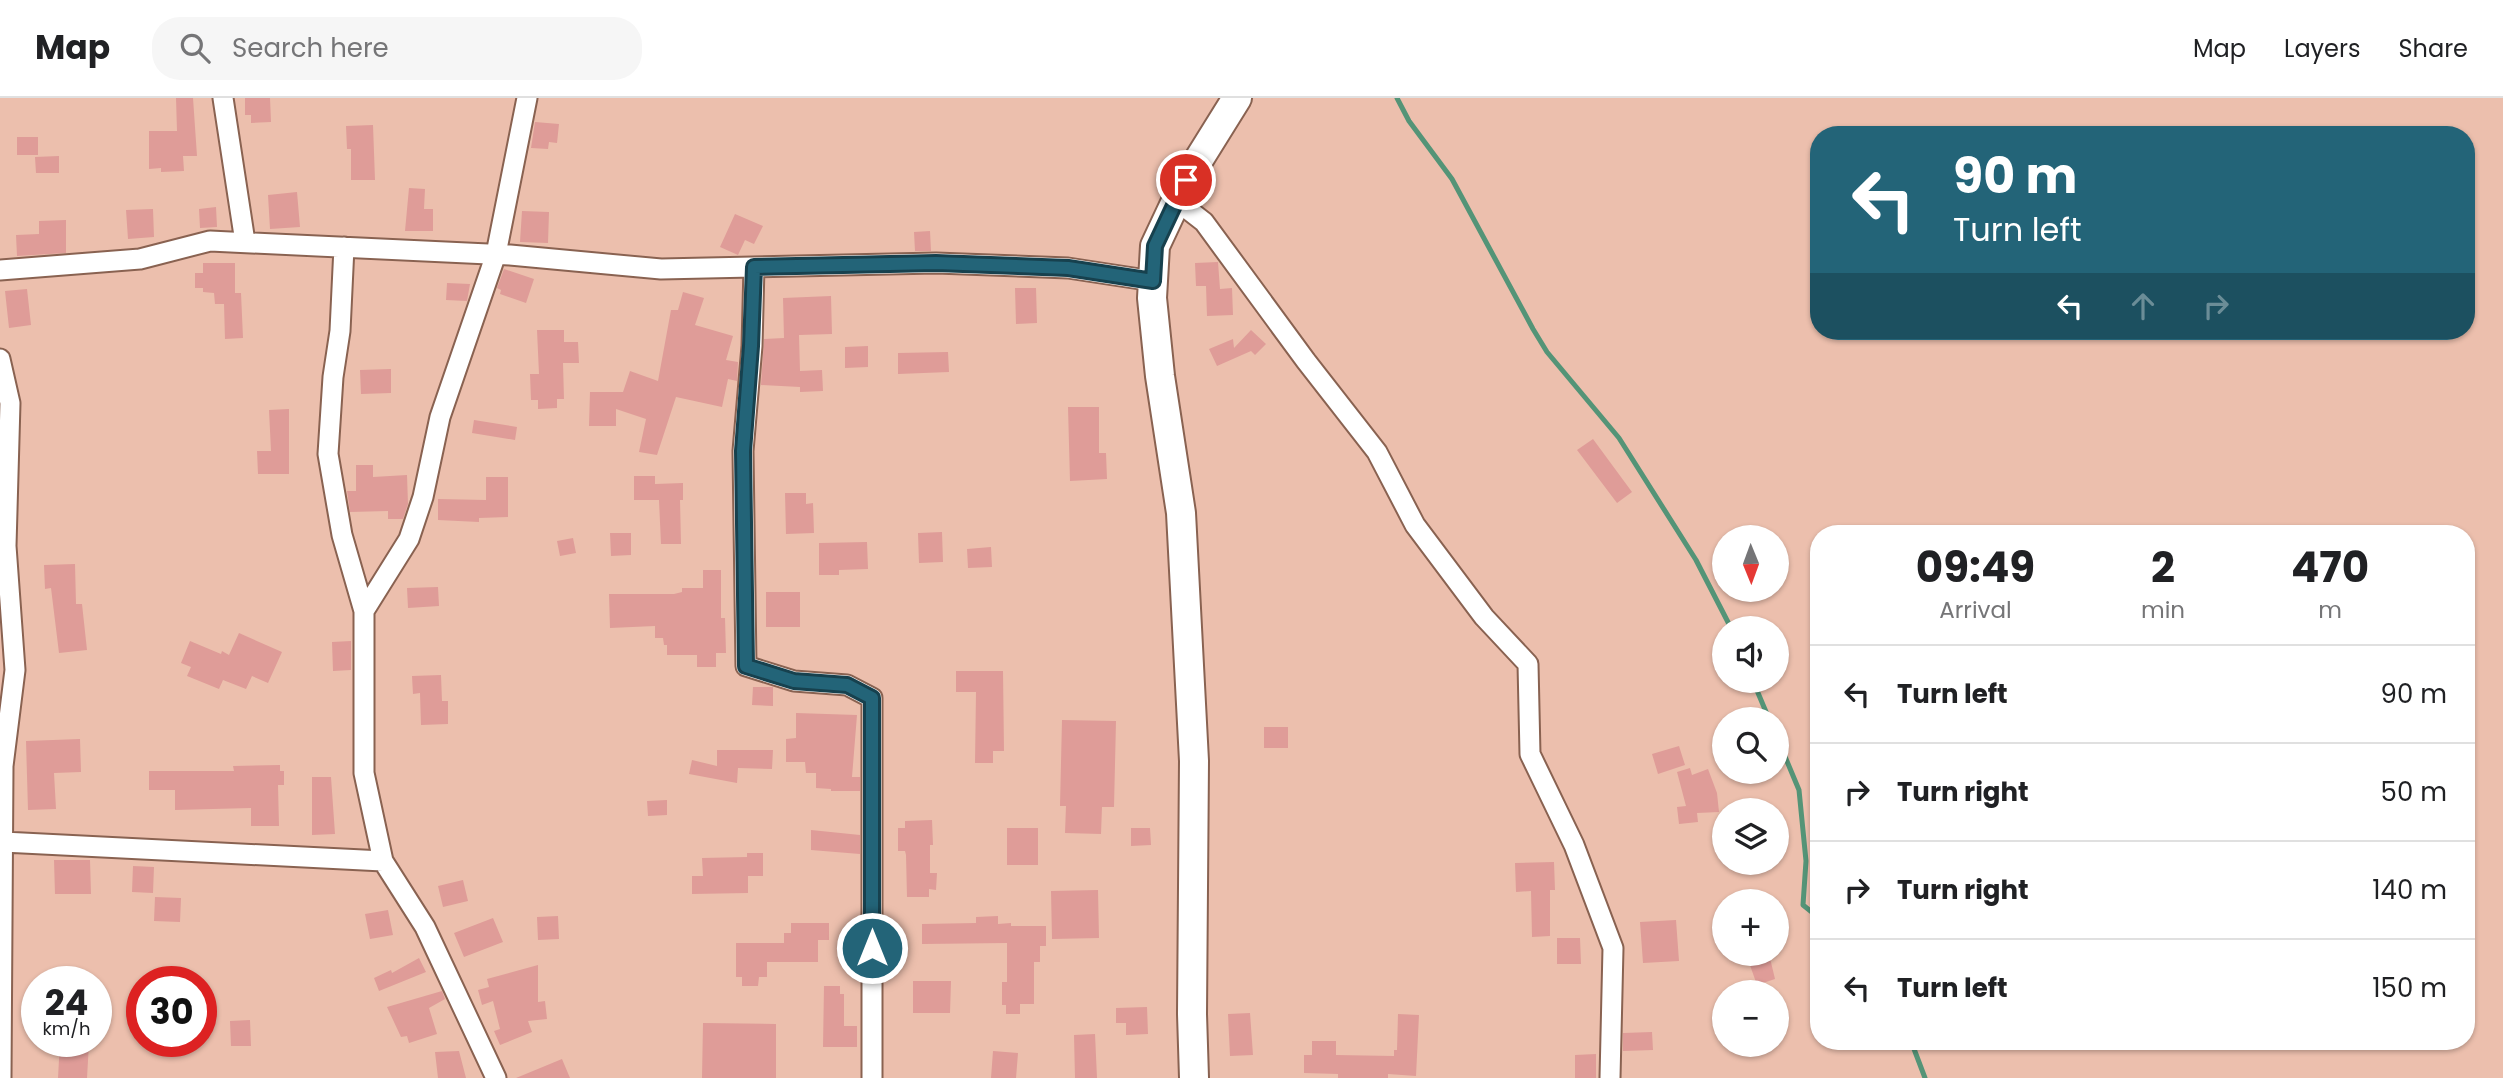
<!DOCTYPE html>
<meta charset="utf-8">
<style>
body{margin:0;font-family:Poppins,sans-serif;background:#f6f6f6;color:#202124;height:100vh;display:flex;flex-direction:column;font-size:26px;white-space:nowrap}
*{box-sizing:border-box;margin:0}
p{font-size:23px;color:#757577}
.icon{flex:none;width:38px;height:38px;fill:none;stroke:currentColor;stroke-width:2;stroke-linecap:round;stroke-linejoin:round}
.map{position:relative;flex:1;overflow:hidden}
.sheet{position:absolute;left:1810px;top:427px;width:665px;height:525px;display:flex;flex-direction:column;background:#fff;border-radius:28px;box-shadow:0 2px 5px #0004}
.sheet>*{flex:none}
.top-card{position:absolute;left:1810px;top:28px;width:665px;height:214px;border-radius:28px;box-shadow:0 2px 5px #0004;background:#236478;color:#fff;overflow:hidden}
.needle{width:46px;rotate:179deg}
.fabs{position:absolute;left:1712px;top:427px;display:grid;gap:14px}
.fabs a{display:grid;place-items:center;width:77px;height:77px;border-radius:50%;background:#fff;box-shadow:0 2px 5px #0004;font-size:35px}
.speed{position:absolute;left:21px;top:868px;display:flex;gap:14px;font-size:35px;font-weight:700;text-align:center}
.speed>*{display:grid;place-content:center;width:91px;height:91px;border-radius:50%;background:#fff;box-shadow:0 2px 5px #0004;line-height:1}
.speed small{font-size:18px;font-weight:400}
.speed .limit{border:10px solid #d22;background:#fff;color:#111}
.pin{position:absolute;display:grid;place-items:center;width:60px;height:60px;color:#fff;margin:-30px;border:4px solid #fff;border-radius:50%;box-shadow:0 2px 7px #0007}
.me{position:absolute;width:77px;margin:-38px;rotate:0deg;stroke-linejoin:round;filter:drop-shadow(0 0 5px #0008)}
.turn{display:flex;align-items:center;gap:24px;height:147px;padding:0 28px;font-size:32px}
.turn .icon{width:91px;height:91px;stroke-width:2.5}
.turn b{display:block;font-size:49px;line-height:60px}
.lanes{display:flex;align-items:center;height:66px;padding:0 28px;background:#0003;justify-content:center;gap:35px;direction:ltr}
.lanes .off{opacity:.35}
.eta{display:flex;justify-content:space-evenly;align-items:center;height:119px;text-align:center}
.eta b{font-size:42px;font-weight:700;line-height:49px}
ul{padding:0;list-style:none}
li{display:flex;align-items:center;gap:21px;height:98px;padding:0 28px;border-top:2px solid #e0e0e0}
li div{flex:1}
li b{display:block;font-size:26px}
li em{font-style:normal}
header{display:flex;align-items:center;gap:42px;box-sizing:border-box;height:98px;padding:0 35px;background:#fff;border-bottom:2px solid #e0e0e0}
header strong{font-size:33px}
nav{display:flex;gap:38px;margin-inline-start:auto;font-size:24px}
.search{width:490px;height:63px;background:#f6f6f6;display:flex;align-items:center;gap:18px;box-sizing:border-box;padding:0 24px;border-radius:28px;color:#757577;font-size:26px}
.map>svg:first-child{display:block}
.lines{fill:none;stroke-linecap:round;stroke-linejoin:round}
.stream{stroke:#549477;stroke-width:5}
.building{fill:#df9c98}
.street-casing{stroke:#896251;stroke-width:23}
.secondary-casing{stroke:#896251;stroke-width:32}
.street{stroke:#fff;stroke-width:19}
.secondary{stroke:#fff;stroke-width:28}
.route-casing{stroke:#17414e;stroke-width:18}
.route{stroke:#236478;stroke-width:12}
</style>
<header>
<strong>Map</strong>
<div class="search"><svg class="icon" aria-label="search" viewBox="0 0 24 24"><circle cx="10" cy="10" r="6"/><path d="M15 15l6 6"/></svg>Search here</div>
<nav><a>Map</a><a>Layers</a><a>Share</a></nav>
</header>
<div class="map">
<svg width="2503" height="980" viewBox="0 0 2503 980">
<rect width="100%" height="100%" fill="#ecbfad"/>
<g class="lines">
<path class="stream" d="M 1397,0 L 1409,23 L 1452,81 L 1533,231 L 1547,254 L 1619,340 L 1696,462 L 1731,530
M 1753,583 L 1769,621
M 1776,637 L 1799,692 L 1806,763 L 1803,807 L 1818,819
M 1911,943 L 1925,980"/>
</g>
<path class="building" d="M 176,0 L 193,0 L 197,58 L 183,58 L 184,73 L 161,74 L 161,70 L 149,71 L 149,33 L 177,33 Z
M 245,0 L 270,0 L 271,24 L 251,25 L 251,17 L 245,17 Z
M 535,24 L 559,26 L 557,45 L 549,44 L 548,51 L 531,50 Z
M 373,27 L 375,82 L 351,82 L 351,51 L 347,51 L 346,28 Z
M 17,39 L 38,39 L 38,57 L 17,57 Z
M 59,58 L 59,75 L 36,75 L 35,59 Z
M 409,90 L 425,91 L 424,111 L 433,111 L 433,133 L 405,133 Z
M 297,94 L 300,129 L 270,131 L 268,97 Z
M 216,109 L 217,129 L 200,130 L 199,111 Z
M 153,111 L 154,139 L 128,141 L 126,112 Z
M 522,113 L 549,114 L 548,145 L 520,144 Z
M 735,116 L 763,128 L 754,146 L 745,142 L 738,157 L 720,149 Z
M 66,122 L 66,155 L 17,158 L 16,137 L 39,136 L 39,123 Z
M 930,133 L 931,153 L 915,153 L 914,134 Z
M 1218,164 L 1220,191 L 1232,190 L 1233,217 L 1207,218 L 1206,188 L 1196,188 L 1195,165 Z
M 203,165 L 235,165 L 235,195 L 241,195 L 243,240 L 225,241 L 224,206 L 215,206 L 214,195 L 203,194 L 203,190 L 195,190 L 195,175 L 203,175 Z
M 504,171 L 534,181 L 526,205 L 500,196 L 501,192 L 497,190 Z
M 447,185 L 470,186 L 467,203 L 446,202 Z
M 1015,190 L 1036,190 L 1037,225 L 1016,226 Z
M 27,191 L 31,227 L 9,230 L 5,193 Z
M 683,194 L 704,200 L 695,227 L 733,238 L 726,262 L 738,264 L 737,283 L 728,281 L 722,309 L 676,299 L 657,357 L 639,354 L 646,321 L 616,311 L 616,328 L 589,328 L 590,294 L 623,294 L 630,273 L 658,283 L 671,212 L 678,212 Z
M 831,198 L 832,236 L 799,237 L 800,273 L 822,272 L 823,293 L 800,294 L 800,289 L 761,287 L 764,241 L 784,240 L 783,200 Z
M 537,232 L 564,232 L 564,244 L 578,244 L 579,265 L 563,265 L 564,301 L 557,301 L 557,310 L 538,311 L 538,302 L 531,302 L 530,276 L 539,276 Z
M 1251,232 L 1266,246 L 1255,257 L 1251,253 L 1217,268 L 1209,251 L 1233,241 L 1234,250 Z
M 868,248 L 868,269 L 845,270 L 845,249 Z
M 948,254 L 949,274 L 898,276 L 898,255 Z
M 391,271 L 391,295 L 361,296 L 360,272 Z
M 1068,309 L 1099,309 L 1099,355 L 1106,355 L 1107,381 L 1070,383 Z
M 289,311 L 289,376 L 258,376 L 257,353 L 271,353 L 269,312 Z
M 474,322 L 517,329 L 515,342 L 472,335 Z
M 1593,341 L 1632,394 L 1617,405 L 1577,352 Z
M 356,367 L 373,367 L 373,379 L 407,377 L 408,406 L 403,421 L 388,421 L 388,413 L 350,414 L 347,393 L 356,393 Z
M 634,378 L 655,378 L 655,386 L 683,385 L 683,402 L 680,402 L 681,446 L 661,446 L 659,402 L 634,402 Z
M 486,379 L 508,379 L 508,419 L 479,420 L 479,424 L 438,422 L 438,401 L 486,402 Z
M 785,395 L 806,395 L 806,406 L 813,405 L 814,435 L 786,436 Z
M 942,434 L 943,464 L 919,465 L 918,435 Z
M 610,435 L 631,435 L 631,457 L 611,458 Z
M 573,440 L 576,455 L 560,458 L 557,443 Z
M 867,444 L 868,471 L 839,472 L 839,477 L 819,477 L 819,445 Z
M 991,449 L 992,469 L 968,470 L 967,451 Z
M 75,466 L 76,506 L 82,506 L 87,552 L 59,555 L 51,490 L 45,491 L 44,467 Z
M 703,472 L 721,472 L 721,520 L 725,520 L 726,555 L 716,555 L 716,569 L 697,569 L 697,557 L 667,557 L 667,547 L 664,547 L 663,540 L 655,540 L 655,528 L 610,530 L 609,496 L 674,496 L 682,494 L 682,490 L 703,490 Z
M 438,489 L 439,508 L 408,510 L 407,490 Z
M 766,494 L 800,494 L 800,529 L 766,529 Z
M 239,535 L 282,554 L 268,585 L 252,578 L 246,591 L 223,582 L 219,591 L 187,578 L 191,569 L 181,565 L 190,543 L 221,556 L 222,553 L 229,557 Z
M 351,543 L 351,572 L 333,573 L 332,544 Z
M 956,573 L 1003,573 L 1004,653 L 993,653 L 993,665 L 975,665 L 976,594 L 956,594 Z
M 441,577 L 442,603 L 448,603 L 448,626 L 421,627 L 420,595 L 413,596 L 412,578 Z
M 753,589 L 773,589 L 773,608 L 752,607 Z
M 796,615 L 857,617 L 852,679 L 860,679 L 860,693 L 831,693 L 831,691 L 816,690 L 816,675 L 806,675 L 805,664 L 786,664 L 786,641 L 796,640 Z
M 1062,622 L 1116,623 L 1114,709 L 1102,709 L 1101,736 L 1065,735 L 1066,708 L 1060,708 Z
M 1264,629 L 1288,629 L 1288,650 L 1264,650 Z
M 80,641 L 81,674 L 54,675 L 56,711 L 28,712 L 26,643 Z
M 1679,648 L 1685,667 L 1658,676 L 1652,656 Z
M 717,652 L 773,652 L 772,671 L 738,670 L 737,685 L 689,676 L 692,662 L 717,668 Z
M 280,667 L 280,673 L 284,673 L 284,687 L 278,687 L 279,728 L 251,728 L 251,710 L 175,712 L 175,692 L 149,692 L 149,673 L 234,673 L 233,668 Z
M 1690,670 L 1692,677 L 1708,671 L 1717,695 L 1719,714 L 1697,715 L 1698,724 L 1679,726 L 1677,709 L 1686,708 L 1677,674 Z
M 312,679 L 331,679 L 335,736 L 312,737 Z
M 667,702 L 667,717 L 648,718 L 647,703 Z
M 932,722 L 933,747 L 930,747 L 930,775 L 937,775 L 936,792 L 929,791 L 929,799 L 907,799 L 906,757 L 905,753 L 898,753 L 898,730 L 905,730 L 905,723 Z
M 1007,730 L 1038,730 L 1038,767 L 1007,767 Z
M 1131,730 L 1150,730 L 1151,747 L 1131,748 Z
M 811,732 L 860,737 L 860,756 L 811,752 Z
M 747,755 L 763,755 L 763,778 L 748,778 L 748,795 L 692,796 L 692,778 L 703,778 L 702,760 L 747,759 Z
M 54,762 L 90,762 L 91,796 L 55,796 Z
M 1554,764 L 1555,792 L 1550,792 L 1550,838 L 1532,839 L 1531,793 L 1516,794 L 1515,765 Z
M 133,768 L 154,769 L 153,795 L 132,794 Z
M 463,782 L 468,803 L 443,809 L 438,788 Z
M 1098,792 L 1099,840 L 1052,841 L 1051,793 Z
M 155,799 L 181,800 L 180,824 L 154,823 Z
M 388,812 L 393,837 L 370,841 L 365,816 Z
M 558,818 L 559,841 L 538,842 L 537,819 Z
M 998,818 L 998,826 L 1011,825 L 1011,828 L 1046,828 L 1046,848 L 1040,848 L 1040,864 L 1034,864 L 1034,906 L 1020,906 L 1020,916 L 1006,916 L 1006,907 L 1002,907 L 1002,884 L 1007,884 L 1007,845 L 922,846 L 922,826 L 976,825 L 976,819 Z
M 493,820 L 503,844 L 464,859 L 454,835 Z
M 1676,822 L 1679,863 L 1643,865 L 1640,824 Z
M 791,825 L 829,825 L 829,842 L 818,842 L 818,864 L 767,864 L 767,879 L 759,879 L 758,888 L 742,888 L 742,879 L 736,879 L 736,845 L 784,845 L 784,835 L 791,835 Z
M 1557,840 L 1580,840 L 1581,866 L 1557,866 Z
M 1746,856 L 1769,856 L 1775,881 L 1757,887 Z
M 419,860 L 426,874 L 379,893 L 374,880 L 391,872 L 392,875 Z
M 538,867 L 538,904 L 545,903 L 547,921 L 528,923 L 532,934 L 500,947 L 494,933 L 500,931 L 493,903 L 482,907 L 478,892 L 489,889 L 487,881 Z
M 913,883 L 951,883 L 950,915 L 913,915 Z
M 824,888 L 840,888 L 840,896 L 844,896 L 844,928 L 857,928 L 857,949 L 823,949 Z
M 442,893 L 445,901 L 429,910 L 437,936 L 409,945 L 407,938 L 401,939 L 387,909 Z
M 1147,909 L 1148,936 L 1126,937 L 1126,925 L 1116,925 L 1116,910 Z
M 1250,915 L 1253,957 L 1230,958 L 1228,916 Z
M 1398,916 L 1419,917 L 1416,978 L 1388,976 L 1388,980 L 1338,980 L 1338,976 L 1304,975 L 1304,957 L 1312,957 L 1312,943 L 1336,943 L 1336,957 L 1394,958 L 1394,952 L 1397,952 Z
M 250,922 L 251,948 L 231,948 L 230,923 Z
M 703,925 L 776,926 L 776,980 L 702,980 Z
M 1652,934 L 1653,952 L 1623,953 L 1623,935 Z
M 1095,936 L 1097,980 L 1075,980 L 1074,937 Z
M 60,943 L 89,945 L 87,980 L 58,980 Z
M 459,953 L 466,980 L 438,980 L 435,954 Z
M 993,953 L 1018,955 L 1016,980 L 991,980 Z
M 1596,956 L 1596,980 L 1575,980 L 1575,957 Z
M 562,961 L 570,980 L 516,980 Z"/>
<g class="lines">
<defs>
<path id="street" d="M 223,0 L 245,144
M 1177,103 L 1204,124 L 1306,263 L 1377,354 L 1415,427 L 1484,519 L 1528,566 L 1530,656 L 1574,747 L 1613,850 L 1610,980
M 344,149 L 340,233 L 333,279 L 328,356 L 342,437 L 364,513
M 754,169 L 752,248 L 743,353 L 746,568 L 794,583 L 847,587 L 872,600 L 872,980
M 0,172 L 140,161 L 210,143 L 510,157 L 661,171 L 936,165 L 1068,170 L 1153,183
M 0,261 L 10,305 L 6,448 L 15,572 L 3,668 L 1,980
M 3,744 L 383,763
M 496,980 L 425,829 L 383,763 L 364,675 L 364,513 L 409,441 L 423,399 L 440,319 L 496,156 L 527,0"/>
<path id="secondary" d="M 1194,980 L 1192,916 L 1194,663 L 1181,415 L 1160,278 L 1152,200 L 1155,148 L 1186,82 L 1237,0"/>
</defs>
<use href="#street" class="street-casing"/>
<use href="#secondary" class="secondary-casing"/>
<use href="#street" class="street"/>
<use href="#secondary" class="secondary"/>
</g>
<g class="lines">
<defs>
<path id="route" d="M 872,850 L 872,600 L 847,587 L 794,583 L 746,568 L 743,353 L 751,248 L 754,169 L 936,165 L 1068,170 L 1153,183 L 1155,148 L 1186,82"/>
</defs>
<use href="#route" class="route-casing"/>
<use href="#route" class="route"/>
</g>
</svg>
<div class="fabs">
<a><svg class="needle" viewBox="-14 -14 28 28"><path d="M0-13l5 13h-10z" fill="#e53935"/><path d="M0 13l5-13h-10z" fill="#757577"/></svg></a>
<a><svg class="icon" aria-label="sound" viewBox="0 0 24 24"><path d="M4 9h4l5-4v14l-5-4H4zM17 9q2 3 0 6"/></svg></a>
<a><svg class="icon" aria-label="search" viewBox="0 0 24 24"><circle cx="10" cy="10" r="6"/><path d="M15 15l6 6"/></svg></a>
<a><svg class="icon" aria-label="layers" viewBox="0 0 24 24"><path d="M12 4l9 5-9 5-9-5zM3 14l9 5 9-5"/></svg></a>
<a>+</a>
<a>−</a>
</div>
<div class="speed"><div>24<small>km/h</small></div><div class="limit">30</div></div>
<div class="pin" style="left:1186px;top:82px;background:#d93025"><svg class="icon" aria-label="arrive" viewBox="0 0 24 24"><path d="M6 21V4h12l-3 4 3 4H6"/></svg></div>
<svg class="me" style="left:872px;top:850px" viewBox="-20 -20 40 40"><circle r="17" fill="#236478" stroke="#fff" stroke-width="3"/><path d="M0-11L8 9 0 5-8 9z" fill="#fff"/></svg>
<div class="top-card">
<div class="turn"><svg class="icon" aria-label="left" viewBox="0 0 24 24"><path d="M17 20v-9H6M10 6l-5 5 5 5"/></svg><div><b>90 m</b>Turn left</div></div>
<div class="lanes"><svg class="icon" aria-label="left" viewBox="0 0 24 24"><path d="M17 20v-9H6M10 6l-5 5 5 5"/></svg><svg class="icon off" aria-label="ahead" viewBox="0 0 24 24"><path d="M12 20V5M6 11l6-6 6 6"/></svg><svg class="icon off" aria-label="right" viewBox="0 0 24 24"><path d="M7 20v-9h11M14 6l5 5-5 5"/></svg></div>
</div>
<section class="sheet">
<div class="eta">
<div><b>09:49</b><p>Arrival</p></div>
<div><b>2</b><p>min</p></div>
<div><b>470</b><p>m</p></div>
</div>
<ul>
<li><svg class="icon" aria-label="left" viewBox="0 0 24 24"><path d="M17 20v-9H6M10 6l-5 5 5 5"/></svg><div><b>Turn left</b></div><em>90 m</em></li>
<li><svg class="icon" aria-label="right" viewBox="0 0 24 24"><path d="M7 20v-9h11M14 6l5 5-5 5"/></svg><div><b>Turn right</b></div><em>50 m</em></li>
<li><svg class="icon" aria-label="right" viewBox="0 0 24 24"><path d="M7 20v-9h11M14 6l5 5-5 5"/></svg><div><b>Turn right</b></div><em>140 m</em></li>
<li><svg class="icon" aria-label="left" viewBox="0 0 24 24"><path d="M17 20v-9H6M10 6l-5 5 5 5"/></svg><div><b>Turn left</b></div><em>150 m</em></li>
</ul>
</section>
</div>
